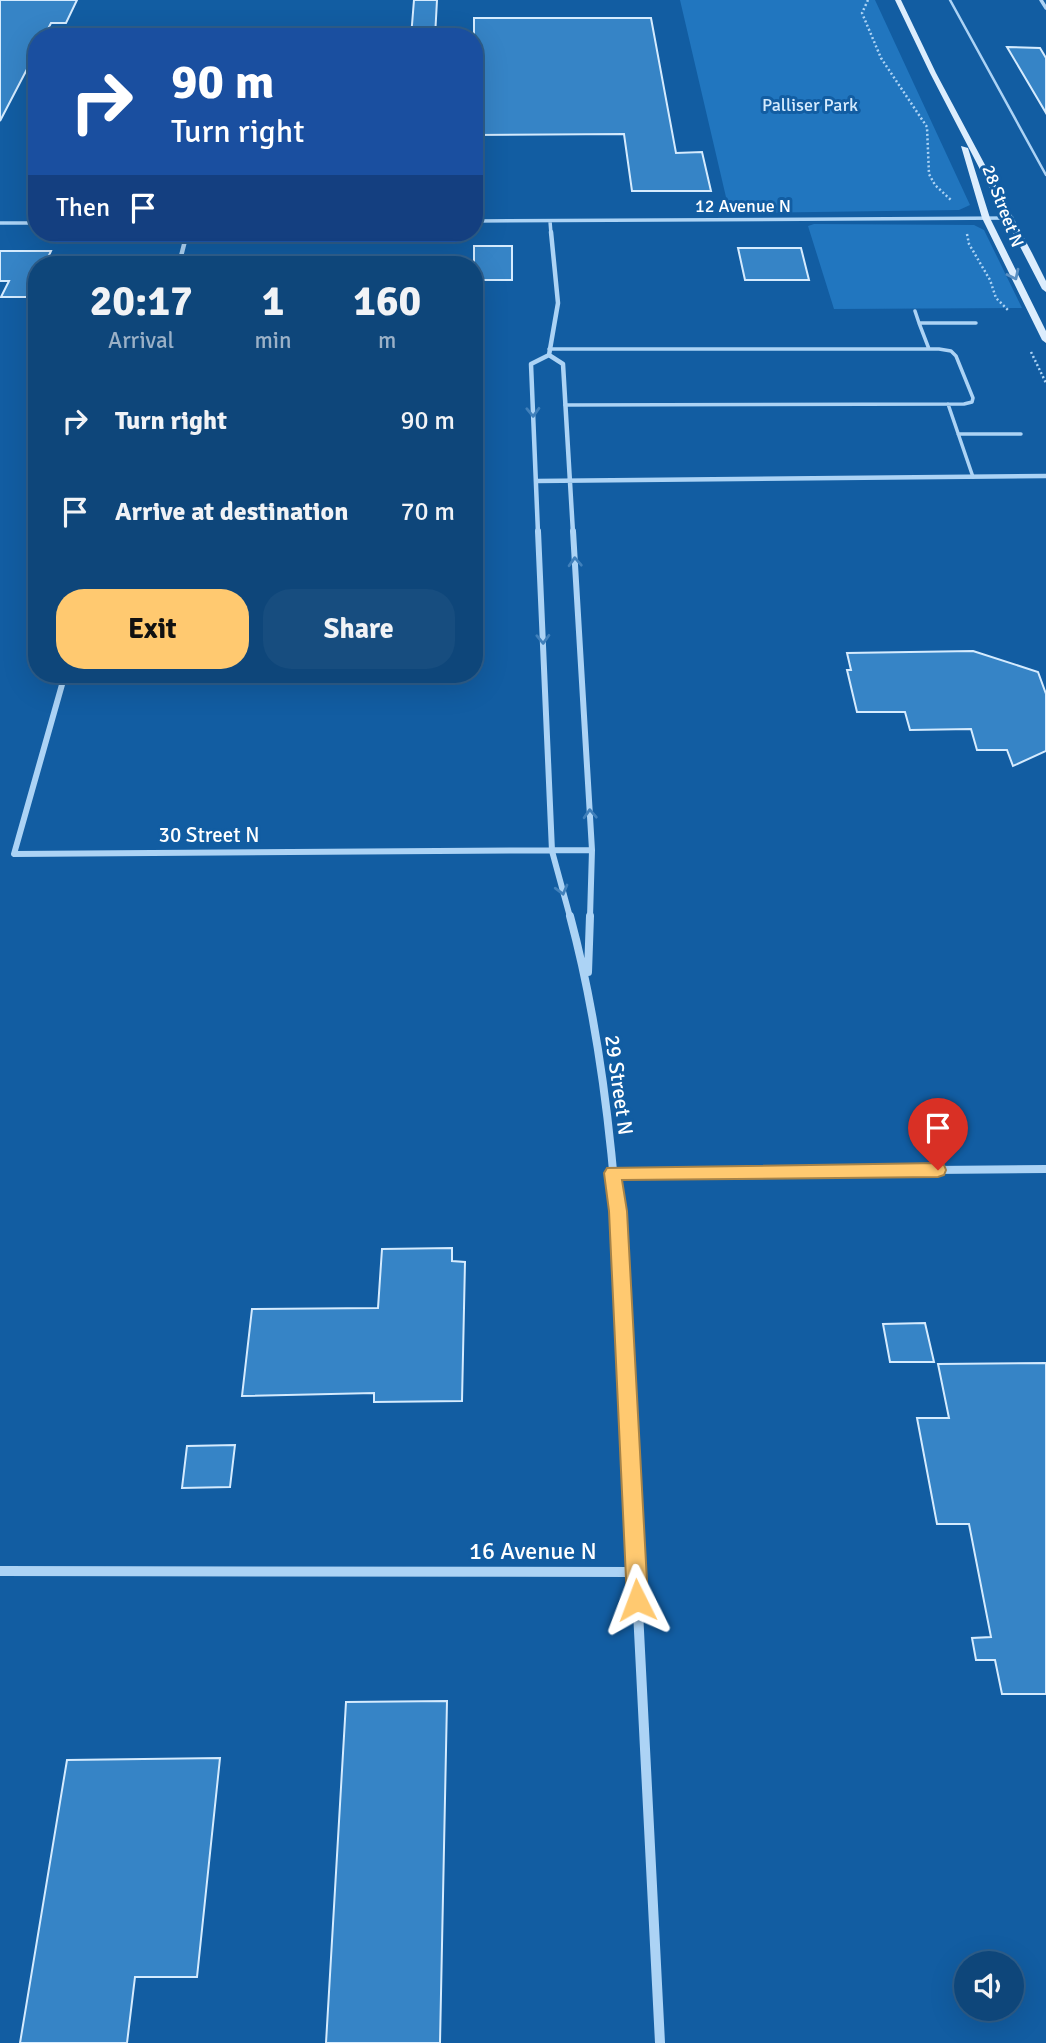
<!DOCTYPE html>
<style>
body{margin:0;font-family:Signika,sans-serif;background:#174d7f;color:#f1f3f6;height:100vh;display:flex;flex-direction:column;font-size:26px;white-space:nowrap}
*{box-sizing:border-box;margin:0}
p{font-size:23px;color:#9bb1c7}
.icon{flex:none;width:38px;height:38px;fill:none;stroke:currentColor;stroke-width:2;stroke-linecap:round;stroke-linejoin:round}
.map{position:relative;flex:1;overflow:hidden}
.drawer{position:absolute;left:28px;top:256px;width:455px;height:427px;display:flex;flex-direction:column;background:#0e467a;border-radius:28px;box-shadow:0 7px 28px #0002,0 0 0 2px #2e5e8b}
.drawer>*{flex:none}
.top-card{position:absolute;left:28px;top:28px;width:455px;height:214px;border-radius:28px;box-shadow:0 7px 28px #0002,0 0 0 2px #2e5e8b;background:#1a4fa0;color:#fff;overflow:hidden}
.fabs{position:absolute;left:954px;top:1951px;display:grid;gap:14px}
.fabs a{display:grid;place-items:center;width:70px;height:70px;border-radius:50%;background:#0e467a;box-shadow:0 7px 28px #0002,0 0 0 2px #2e5e8b;font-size:35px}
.pin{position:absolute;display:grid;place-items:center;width:60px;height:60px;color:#fff;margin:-72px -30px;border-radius:50% 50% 50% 0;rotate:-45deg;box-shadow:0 0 7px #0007}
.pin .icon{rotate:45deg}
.me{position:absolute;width:77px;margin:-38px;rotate:357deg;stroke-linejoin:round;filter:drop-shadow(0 0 5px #0008)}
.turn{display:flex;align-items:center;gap:24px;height:147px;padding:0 28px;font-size:32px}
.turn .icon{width:91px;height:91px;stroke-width:2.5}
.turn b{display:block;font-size:49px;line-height:60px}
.then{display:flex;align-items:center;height:66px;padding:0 28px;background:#0003;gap:14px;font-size:26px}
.eta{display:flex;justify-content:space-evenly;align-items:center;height:119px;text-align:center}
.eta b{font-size:42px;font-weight:700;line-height:49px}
.cta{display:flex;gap:14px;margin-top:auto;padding:14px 28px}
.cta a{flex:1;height:80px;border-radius:28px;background:#ffc970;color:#111;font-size:28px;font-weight:700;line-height:80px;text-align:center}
.cta a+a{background:#174d7f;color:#f1f3f6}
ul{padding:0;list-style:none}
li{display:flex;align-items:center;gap:21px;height:91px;padding:0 28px}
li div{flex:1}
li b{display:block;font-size:26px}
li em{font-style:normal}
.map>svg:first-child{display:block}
.green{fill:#2176bf}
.building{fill:#3684c6;stroke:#d5ebfe;stroke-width:2}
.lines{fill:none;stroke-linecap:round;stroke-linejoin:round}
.path{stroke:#acd3f5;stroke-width:2.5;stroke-dasharray:2 2.5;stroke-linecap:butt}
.service-far1{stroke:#acd3f5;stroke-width:2.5}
.service{stroke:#acd3f5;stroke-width:3.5}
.minor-far4{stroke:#acd3f5;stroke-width:3.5}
.minor-far3{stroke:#acd3f5;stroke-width:4.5}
.minor-far2{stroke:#acd3f5;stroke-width:6}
.minor-far1{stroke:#acd3f5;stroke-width:8}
.minor{stroke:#acd3f5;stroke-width:10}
.secondary{fill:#dcedfd;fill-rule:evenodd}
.oneway{stroke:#598fc2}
.oneway2{stroke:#4080bb}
.route{fill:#ffc970;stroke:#a68349;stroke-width:2}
.labels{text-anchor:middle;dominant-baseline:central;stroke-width:6;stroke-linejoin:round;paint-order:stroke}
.far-park-label{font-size:18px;fill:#d5ebfe;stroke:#125da2}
.far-street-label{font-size:18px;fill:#fff;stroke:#125da2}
.street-label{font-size:21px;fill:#fff;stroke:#125da2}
.near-street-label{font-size:24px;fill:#fff;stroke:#125da2}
</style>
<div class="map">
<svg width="1046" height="2043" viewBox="0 0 1046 2043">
<rect width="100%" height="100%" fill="#125da2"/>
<path class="green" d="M 680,0 L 875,0 L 970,205 L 959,210 L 741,213 L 729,210 Z
M 814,224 L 974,225 L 984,230 L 1022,308 L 834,309 L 808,226 Z"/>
<path class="building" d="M 0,0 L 77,0 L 66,23 L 51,23 L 44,37 L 37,37 L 37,50 L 0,121 Z
M 414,0 L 437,0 L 435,37 L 411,37 Z
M 474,18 L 651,18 L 676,153 L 702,152 L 711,191 L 632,191 L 624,134 L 474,135 Z
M 1007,47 L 1040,48 L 1046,58 L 1046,113 Z
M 474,246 L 512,246 L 512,280 L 474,280 Z
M 738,248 L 801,248 L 809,280 L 745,280 Z
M 0,251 L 51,251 L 45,264 L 37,264 L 37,281 L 30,297 L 1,297 L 9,281 L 0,281 Z
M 973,651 L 1038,672 L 1046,694 L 1046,751 L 1013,766 L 1007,750 L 977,750 L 971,729 L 910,730 L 905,712 L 857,712 L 847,670 L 851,670 L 847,653 Z
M 452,1248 L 452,1261 L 465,1262 L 462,1401 L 374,1402 L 374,1393 L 242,1396 L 252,1309 L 378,1308 L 382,1249 Z
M 925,1323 L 934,1362 L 890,1362 L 883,1324 Z
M 1046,1363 L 1046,1694 L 1002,1694 L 995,1660 L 976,1660 L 972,1638 L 991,1637 L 969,1524 L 937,1524 L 917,1418 L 949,1418 L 938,1364 Z
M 235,1445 L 230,1487 L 182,1488 L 187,1446 Z
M 447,1701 L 440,2043 L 326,2043 L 346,1702 Z
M 220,1758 L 197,1977 L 135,1977 L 127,2043 L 20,2043 L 67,1760 Z"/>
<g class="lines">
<path class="path" d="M 868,0 L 862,13 L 881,58 L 927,127 L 929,174 L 935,185 L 952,201
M 967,234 L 969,244 L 990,280 L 996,298 L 1009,311
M 1031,352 L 1046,383"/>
<path class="service-far1" d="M 950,0 L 1046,175"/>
<path class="service" d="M 915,311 L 919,323
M 549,349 L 939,349 L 951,351 L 956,356 L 973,398 L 972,402 L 964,404 L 565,405
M 929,349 L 919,323 L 976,323
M 948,404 L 973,477
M 958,434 L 1021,434"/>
<path class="minor-far4" d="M 1041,0 L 1046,8
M 474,221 L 1012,218
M 550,221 L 551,234
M 0,223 L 37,223"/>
<path class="minor-far3" d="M 179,264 L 187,233
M 549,355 L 563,364 L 573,533
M 549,355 L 558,303 L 551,232
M 536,481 L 1046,476
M 538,533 L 531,364 L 549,355"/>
<path class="minor-far2" d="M 538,531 L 552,851 L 570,917
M 573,531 L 592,850 L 590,917
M 65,674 L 14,854 L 592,850"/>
<path class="minor-far1" d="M 570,916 C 613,1076 620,1245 628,1411
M 588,972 L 590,916
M 613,1173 L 1046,1169"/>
<path class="minor" d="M 628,1409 L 636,1572
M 0,1571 L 636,1572 L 660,2043"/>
<path class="secondary" d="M 895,0 L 901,0 L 936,73 L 1032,253 L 1046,281 L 1046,292 L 1042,289 L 930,73 Z
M 961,146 L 968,148 L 990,218 L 1046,331 L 1046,343 L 1042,340 L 982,218 Z"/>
</g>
<defs><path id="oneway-chevron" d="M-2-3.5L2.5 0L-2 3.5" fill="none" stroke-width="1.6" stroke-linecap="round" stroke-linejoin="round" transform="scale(1.75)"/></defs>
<use class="oneway" href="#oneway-chevron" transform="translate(1014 275) rotate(64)"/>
<g class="oneway2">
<use href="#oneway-chevron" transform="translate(533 412) rotate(88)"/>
<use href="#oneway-chevron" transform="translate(575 562) rotate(-93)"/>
<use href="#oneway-chevron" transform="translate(543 639) rotate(88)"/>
<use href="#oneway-chevron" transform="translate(590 814) rotate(-93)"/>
<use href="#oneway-chevron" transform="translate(562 890) rotate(75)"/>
</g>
<path class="route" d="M 938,1163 L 944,1165 L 946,1170 L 944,1175 L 938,1177 L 622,1180 L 627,1211 L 648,1600 L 645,1607 L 637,1610 L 630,1607 L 627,1600 L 609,1211 L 604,1173 L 607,1168 Z"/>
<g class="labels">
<g class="far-park-label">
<text x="810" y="105">Palliser Park</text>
</g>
<g class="far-street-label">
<text x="743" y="206">12 Avenue N</text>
<text transform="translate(1003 206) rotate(69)">28 Street N</text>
</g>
<g class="street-label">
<text x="209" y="835">30 Street N</text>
<text transform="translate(619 1085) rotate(82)">29 Street N</text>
</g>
<g class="near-street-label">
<text x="533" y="1551">16 Avenue N</text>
</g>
</g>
</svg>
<div class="fabs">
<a><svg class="icon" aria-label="sound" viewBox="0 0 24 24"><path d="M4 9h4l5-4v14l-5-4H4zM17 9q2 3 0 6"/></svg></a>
</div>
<div class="pin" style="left:938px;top:1170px;background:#d93025"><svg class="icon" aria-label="arrive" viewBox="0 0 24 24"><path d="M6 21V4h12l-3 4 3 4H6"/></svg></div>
<svg class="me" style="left:637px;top:1600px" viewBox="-20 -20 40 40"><path d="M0-17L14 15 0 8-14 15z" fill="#ffc970" stroke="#fff" stroke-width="4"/></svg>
<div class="top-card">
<div class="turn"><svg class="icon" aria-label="right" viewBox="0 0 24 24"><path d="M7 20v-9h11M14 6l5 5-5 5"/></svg><div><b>90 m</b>Turn right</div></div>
<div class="then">Then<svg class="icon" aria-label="arrive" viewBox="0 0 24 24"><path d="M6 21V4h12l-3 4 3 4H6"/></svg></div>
</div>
<section class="drawer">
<div class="eta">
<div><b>20:17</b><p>Arrival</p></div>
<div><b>1</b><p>min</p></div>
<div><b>160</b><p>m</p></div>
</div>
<ul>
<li><svg class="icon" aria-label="right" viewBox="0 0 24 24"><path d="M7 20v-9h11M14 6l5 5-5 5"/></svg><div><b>Turn right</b></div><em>90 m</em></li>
<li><svg class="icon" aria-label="arrive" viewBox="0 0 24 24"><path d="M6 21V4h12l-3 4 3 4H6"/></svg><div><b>Arrive at destination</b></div><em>70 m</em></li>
</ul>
<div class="cta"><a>Exit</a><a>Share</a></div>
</section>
</div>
